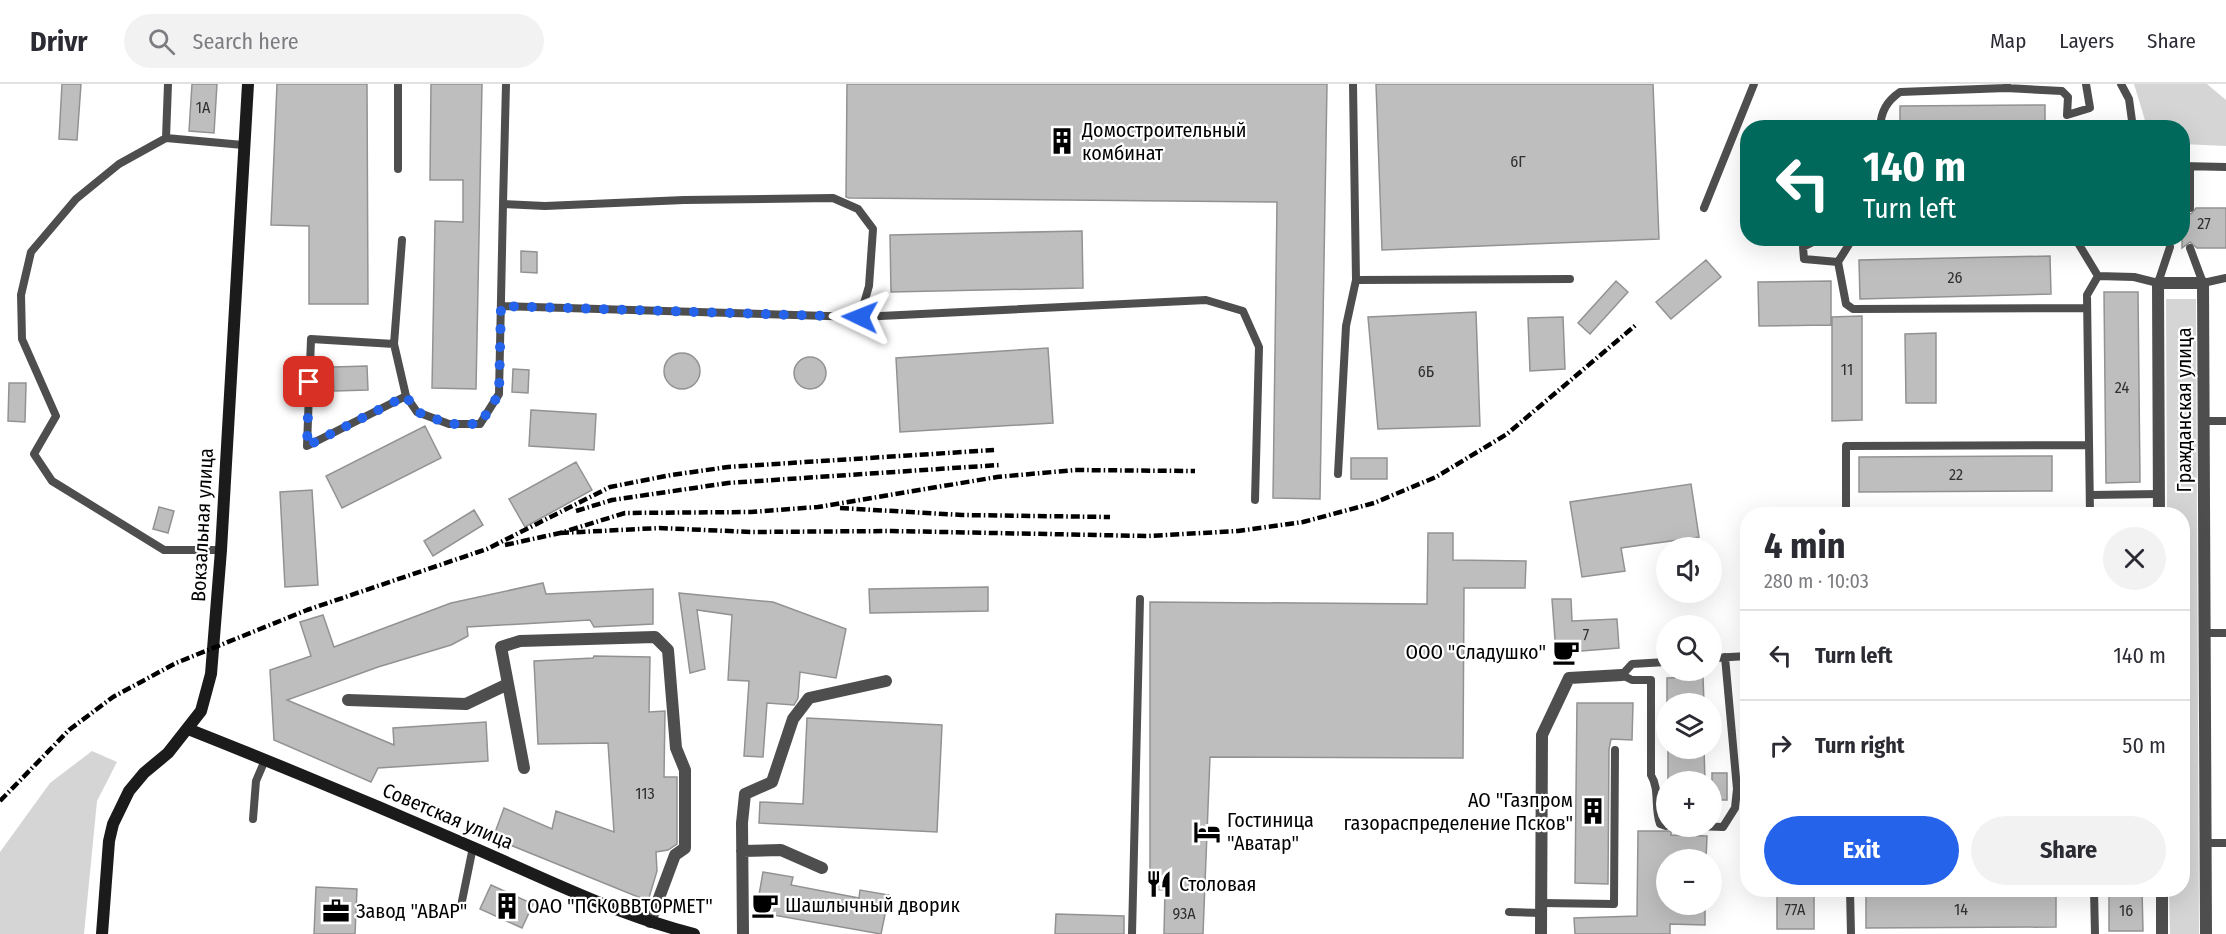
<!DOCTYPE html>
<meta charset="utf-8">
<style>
body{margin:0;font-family:"Fira Sans Condensed",sans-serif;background:#f2f2f3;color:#2b2b33;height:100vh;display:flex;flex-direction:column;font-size:22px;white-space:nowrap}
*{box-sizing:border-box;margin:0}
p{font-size:20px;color:#7c7c81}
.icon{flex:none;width:33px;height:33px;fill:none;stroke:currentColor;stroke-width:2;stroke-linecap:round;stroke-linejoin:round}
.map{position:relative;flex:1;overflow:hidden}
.side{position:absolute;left:1740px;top:423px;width:450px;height:390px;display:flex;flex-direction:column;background:#fff;border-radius:24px;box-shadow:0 6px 24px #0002}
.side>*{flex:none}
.banner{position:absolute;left:1740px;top:36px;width:450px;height:126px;border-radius:24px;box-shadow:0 6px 24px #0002;background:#00695c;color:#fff;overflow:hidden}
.fabs{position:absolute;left:1656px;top:453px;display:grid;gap:12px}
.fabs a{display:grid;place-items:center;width:66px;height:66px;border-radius:50%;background:#fff;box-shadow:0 6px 24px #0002;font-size:30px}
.pin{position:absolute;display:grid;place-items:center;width:51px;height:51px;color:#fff;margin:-26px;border-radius:12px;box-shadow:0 3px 9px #0006}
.me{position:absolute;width:66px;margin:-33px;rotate:272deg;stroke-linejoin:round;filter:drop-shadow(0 0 4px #0008)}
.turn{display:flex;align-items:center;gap:21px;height:126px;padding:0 24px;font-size:27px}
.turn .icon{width:78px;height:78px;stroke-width:2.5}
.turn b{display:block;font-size:42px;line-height:51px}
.round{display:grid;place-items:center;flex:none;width:63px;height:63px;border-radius:32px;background:#f2f2f3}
.head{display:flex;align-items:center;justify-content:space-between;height:102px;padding:0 24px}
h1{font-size:36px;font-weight:700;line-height:45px}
.button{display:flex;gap:12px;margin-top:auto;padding:12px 24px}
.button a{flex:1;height:69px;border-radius:36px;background:#2563eb;color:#fff;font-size:24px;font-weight:700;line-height:69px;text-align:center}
.button a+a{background:#f2f2f3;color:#2b2b33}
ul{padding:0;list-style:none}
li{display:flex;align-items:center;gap:18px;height:90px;padding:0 24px;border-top:2px solid #e1e1e2}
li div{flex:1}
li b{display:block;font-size:22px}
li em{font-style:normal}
header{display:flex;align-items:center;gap:36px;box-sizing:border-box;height:84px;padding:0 30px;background:#fff;border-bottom:2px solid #e1e1e2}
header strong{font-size:28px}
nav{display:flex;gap:33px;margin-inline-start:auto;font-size:21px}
.search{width:420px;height:54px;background:#f2f2f3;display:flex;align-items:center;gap:15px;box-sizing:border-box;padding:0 21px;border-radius:33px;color:#7c7c81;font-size:22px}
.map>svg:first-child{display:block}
.green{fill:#d5d5d5}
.building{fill:#bebebe;stroke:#929292;stroke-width:1.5}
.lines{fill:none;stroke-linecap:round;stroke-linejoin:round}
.lane{stroke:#4e4e4e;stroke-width:8}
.street{stroke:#4e4e4e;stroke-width:12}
.secondary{stroke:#1b1b1b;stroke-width:12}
.rail{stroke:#000;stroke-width:4.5;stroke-dasharray:9 3 1.5 3;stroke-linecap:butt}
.route{stroke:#2563eb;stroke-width:10;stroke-dasharray:0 18}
.labels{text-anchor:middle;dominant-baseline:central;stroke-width:4.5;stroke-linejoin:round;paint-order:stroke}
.number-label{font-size:16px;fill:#303030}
.poi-label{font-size:20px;fill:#000;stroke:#fff;text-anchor:start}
.street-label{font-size:20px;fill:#000;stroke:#fff}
</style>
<header>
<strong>Drivr</strong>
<div class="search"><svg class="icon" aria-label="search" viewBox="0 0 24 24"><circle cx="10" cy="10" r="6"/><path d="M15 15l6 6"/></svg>Search here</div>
<nav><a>Map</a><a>Layers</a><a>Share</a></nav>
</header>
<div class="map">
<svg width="2226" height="850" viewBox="0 0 2226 850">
<rect width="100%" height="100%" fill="#fff"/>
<path class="green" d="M 2134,0 L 2207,0 L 2226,16 L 2226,62 L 2183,60 L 2182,44 L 2147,43 Z
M 2166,215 L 2196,215 L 2199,850 L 2170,850 L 2169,806 L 2182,806 L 2182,430 L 2167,430 Z
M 92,667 L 117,678 L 97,717 L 84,850 L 0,850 L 0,768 L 50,699 Z"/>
<path class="building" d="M 62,0 L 81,0 L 77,56 L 59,55 Z
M 192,0 L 217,0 L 214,49 L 189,47 Z
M 277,0 L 367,0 L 368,220 L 309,220 L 309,142 L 271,141 Z
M 431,0 L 482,0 L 476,305 L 432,304 L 435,137 L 463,138 L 463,96 L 430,96 Z
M 847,0 L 1327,0 L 1320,415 L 1273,414 L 1277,118 L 849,114 L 846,113 Z
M 1376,0 L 1653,0 L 1659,155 L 1382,166 Z
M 2045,21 L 2045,44 L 1900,44 L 1900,22 Z
M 2182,124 L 2186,129 L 2191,130 L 2196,124 L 2226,124 L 2226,164 L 2197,164 L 2190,158 L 2182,164 Z
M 1082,147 L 1083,204 L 891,208 L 890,151 Z
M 521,167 L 537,168 L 537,189 L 521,188 Z
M 2050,172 L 2051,210 L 1860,215 L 1859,176 Z
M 1706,176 L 1721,193 L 1671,235 L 1656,218 Z
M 1616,197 L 1628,208 L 1590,250 L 1578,239 Z
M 1831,197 L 1831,241 L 1759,242 L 1758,198 Z
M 2104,208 L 2138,208 L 2140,398 L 2106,399 Z
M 1476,228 L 1480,342 L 1378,345 L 1368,233 Z
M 1862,232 L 1862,336 L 1832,337 L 1832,233 Z
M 1563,233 L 1565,285 L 1530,287 L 1528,234 Z
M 1936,249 L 1936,319 L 1906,319 L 1905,250 Z
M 1048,264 L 1053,339 L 900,348 L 896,274 Z
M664 287a18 18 0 1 1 36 0a18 18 0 1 1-36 0Z
M794 289a16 16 0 1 1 32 0a16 16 0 1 1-32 0Z
M 367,282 L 368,306 L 334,307 L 333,283 Z
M 513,285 L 529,286 L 528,309 L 512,308 Z
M 9,299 L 26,299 L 25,338 L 8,337 Z
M 531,326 L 596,330 L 594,366 L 529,362 Z
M 425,342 L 441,374 L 342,424 L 326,392 Z
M 2052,372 L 2052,407 L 1859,408 L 1859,373 Z
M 1351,374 L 1387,374 L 1387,395 L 1351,395 Z
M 576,378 L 592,406 L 525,443 L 509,415 Z
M 1691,400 L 1699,453 L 1621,464 L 1625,487 L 1582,493 L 1570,418 Z
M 312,406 L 318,501 L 285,503 L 280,408 Z
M 159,423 L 174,427 L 168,449 L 153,445 Z
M 474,426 L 483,441 L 433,472 L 424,457 Z
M 1428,449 L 1453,449 L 1453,476 L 1526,477 L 1525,504 L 1464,504 L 1463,674 L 1210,673 L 1203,850 L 1164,850 L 1165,806 L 1150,805 L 1150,518 L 1427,520 Z
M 543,499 L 546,510 L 653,505 L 653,540 L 594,543 L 590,536 L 467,543 L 468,552 L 451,561 L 378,583 L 287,616 L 394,661 L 393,644 L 486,638 L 488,677 L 378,684 L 371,698 L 274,656 L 270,586 L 311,572 L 300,538 L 323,531 L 334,563 L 451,519 Z
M 988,503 L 988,527 L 870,529 L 869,505 Z
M 679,509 L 773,518 L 846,545 L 836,594 L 800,588 L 798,614 L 794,621 L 767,619 L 763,673 L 744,672 L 749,597 L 728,596 L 732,531 L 697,526 L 705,585 L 690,589 Z
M 1552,515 L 1571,515 L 1572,537 L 1617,535 L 1619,564 L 1556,569 Z
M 594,572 L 650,573 L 649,628 L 665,627 L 664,693 L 677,693 L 677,760 L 668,766 L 656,768 L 657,787 L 648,817 L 493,754 L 504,724 L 552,745 L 556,727 L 614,748 L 608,659 L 538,660 L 534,577 L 593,574 Z
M 1703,593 L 1704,620 L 1667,620 L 1667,594 Z
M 1577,619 L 1633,619 L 1632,656 L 1611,655 L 1609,665 L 1608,800 L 1575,799 Z
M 807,634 L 942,641 L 937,748 L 759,739 L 760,718 L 803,720 Z
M 1668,664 L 1704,664 L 1705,698 L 1668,698 Z
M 1712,689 L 1727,689 L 1727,716 L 1712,716 Z
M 1638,747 L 1671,747 L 1671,751 L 1707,752 L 1706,776 L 1666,776 L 1666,820 L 1705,820 L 1705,841 L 1670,840 L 1670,850 L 1575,850 L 1574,834 L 1637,832 Z
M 763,788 L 793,793 L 791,801 L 859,814 L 860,806 L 889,811 L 881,850 L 756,828 Z
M 491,801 L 533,820 L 522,844 L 480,825 Z
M 316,803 L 357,805 L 355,850 L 314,850 Z
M 1777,806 L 1814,806 L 1814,845 L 1777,845 Z
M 2109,806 L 2142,806 L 2143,847 L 2109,847 Z
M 2056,807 L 2056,843 L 1866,844 L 1866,808 Z
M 1056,830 L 1124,832 L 1124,850 L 1055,850 Z"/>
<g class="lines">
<path class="lane" d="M 168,0 L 166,54 L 243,61
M 398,0 L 398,85
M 1353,0 L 1356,196 L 1570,195
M 2121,0 L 2129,15 L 2133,44
M 2006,4 L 2062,7 L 2068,13 L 2067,31 L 2090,24 L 2086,0
M 1880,44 C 1881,27 1887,17 1900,8 L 2006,4 L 2007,0
M 166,54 L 119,80 L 76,115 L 31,168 L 21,211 L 22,255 L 56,332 L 34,370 L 52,397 L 164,466 L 221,466
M 2182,82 L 2226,83
M 2190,83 L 2190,124
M 503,120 L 506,0
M 1704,124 L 1754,0
M 1821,154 L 1803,163 L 1804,175 L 1838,178 L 1846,220 L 1853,225 L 2087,224
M 2075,154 L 2098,192
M 402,156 L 394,260 L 406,312 L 417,328 L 449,340 L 480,340 L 499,310 L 503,120 L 545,122 L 684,116 L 833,114 L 858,125 L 873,145 L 869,202 L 860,233
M 2190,164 L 2203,199 L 2226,194
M 1838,178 L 1853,154
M 501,222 L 860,233 L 1206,216 L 1243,227 L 1259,263 L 1255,416
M 394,260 L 311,255 L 307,362 L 406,312
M 2204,337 L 2226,337
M 1338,390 L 1346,242 L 1356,196
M 2090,411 L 2159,410
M 1846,430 L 1846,362 L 2089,361
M 2090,430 L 2087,211 L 2098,192 L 2134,193 L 2158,199 L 2170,163
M 2205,549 L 2226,549
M 1712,574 L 1748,572
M 1666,578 L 1632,580 L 1622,591 L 1632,596 L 1651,596 L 1651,691 C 1660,706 1654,723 1660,740 L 1666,742
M 253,735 L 256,697 L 265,676
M 1694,742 L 1723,743 L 1735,724 L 1737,705 L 1725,573
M 2206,759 L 2226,759
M 1850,806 L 1851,850
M 2094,806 L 2095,850
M 462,817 L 473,763
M 1541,819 L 1614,820 L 1615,666
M 1509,828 L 1541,829
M 1132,850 L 1140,515"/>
<path class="street" d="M 2159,430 L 2158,199 L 2203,199 L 2206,850
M 348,616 L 466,620 L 508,600
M 524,684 L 501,563 L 520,557 L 655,553 L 668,566 L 676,664 L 685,686 L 685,764 L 675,771 L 650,838
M 742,767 L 781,766 L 822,784
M 2162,806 L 2162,850
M 743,850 L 742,739 L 745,710 L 772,698 L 793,635 L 809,614 L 886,597
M 1541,850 L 1542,651 L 1569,594 L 1622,591"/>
<path class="secondary" d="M 188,645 C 284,683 380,723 474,764 C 546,795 617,831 694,850
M 102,850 L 109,757 L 113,740 L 129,707 L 144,689 L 168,669 L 201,627 L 211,590 L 221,466 L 248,0"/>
<path class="rail" d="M 840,424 L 962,431 L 1110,433
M 576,427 L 612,416 L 728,399 L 999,381
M 560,449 L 659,444 L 751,448 L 892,447 L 1148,452 L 1238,447 L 1303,438 L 1374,419 L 1436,393 L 1507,350 L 1637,240
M 505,461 L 560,449 L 625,429 L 751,428 L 818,423 L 997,393 L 1075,386 L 1195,387
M 0,717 L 69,646 L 113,613 L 176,579 L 307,526 L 487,465 L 610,403 L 671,391 L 728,383 L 994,366"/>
</g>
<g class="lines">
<path class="route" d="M 309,298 L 307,362 L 406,312 L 417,328 L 449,340 L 480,340 L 499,310 L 501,222 L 860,233"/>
</g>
<defs>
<symbol id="building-bare" viewBox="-9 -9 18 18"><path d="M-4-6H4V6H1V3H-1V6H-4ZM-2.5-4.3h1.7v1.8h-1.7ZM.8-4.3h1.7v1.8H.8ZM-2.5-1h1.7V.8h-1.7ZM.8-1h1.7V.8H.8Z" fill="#000" stroke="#fff" stroke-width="2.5" paint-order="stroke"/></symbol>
<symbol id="cafe-bare" viewBox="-9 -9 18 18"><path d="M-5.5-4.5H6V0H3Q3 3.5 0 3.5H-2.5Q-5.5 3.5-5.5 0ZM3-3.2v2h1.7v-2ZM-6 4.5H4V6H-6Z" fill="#000" stroke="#fff" stroke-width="2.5" paint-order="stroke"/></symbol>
<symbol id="hotel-bare" viewBox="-9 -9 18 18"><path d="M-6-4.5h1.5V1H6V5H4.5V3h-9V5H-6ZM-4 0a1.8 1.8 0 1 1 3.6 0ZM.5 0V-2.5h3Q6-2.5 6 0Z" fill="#000" stroke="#fff" stroke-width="2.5" paint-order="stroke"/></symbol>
<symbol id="restaurant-bare" viewBox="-9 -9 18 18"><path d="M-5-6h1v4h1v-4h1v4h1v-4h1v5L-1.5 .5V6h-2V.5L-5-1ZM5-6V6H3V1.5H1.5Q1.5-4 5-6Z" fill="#000" stroke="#fff" stroke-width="2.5" paint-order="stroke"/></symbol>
<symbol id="office-bare" viewBox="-9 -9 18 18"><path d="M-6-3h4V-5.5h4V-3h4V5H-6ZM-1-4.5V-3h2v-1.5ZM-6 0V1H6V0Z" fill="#000" stroke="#fff" stroke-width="2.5" paint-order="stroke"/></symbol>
</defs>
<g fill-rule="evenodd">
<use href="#building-bare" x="1043" y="38" width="38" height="38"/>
<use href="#cafe-bare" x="1547" y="549" width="38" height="38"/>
<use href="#building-bare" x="1574" y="708" width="38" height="38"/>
<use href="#hotel-bare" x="1188" y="729" width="38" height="38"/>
<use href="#restaurant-bare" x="1140" y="781" width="38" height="38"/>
<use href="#cafe-bare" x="746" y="802" width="38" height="38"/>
<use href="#building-bare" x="488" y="803" width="38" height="38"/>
<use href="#office-bare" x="317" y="808" width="38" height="38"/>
</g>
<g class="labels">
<g class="number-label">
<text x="203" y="23">1А</text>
<text x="1518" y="77">6Г</text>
<text x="2204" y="139">27</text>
<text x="1955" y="193">26</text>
<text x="1847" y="285">11</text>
<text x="1426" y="287">6Б</text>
<text x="2122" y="303">24</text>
<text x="1956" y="390">22</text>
<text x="1586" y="550">7</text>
<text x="645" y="709">113</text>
<text x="1795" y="825">77А</text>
<text x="1961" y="825">14</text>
<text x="2126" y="826">16</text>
<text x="1184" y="829">93А</text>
</g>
<g class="poi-label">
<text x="1082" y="46">Домостроительный<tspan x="1082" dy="23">комбинат</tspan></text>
<text x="1546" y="568" text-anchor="end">ООО "Сладушко"</text>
<text x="1573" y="716" text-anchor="end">АО "Газпром<tspan x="1573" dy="23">газораспределение Псков"</tspan></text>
<text x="1227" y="736">Гостиница<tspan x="1227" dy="23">"Аватар"</tspan></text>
<text x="1179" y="800">Столовая</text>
<text x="785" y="821">Шашлычный дворик</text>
<text x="527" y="822">ОАО "ПСКОВВТОРМЕТ"</text>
<text x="356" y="827">Завод "АВАР"</text>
</g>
<g class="street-label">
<text transform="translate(2184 326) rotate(-90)">Гражданская улица</text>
<text transform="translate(202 441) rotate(-87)">Вокзальная улица</text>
<text transform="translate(448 732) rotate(23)">Советская улица</text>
</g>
</g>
</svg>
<div class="fabs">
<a><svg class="icon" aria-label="sound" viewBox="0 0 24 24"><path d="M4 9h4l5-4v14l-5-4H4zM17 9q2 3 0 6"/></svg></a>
<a><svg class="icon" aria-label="search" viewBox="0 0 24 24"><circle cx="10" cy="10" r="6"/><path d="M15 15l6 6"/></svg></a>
<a><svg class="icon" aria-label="layers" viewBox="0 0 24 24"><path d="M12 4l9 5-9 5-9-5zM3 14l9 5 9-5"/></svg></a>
<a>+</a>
<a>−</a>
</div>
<div class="pin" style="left:309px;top:298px;background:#d93025"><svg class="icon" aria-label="arrive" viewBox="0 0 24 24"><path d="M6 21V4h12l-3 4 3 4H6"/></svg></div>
<svg class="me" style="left:860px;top:233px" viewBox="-20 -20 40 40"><path d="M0-17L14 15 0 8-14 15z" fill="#2563eb" stroke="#fff" stroke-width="4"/></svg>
<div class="banner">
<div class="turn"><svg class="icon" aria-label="left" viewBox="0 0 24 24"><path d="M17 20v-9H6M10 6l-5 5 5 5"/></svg><div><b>140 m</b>Turn left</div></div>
</div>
<section class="side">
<div class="head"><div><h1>4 min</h1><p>280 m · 10:03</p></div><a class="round"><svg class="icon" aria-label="close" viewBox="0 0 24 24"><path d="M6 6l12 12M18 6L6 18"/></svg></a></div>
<ul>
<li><svg class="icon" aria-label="left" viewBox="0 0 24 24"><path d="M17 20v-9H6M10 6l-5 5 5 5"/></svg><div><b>Turn left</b></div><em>140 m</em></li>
<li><svg class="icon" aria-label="right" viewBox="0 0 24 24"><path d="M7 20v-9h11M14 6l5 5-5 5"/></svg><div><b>Turn right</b></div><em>50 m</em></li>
</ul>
<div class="button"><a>Exit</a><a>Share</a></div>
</section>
</div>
